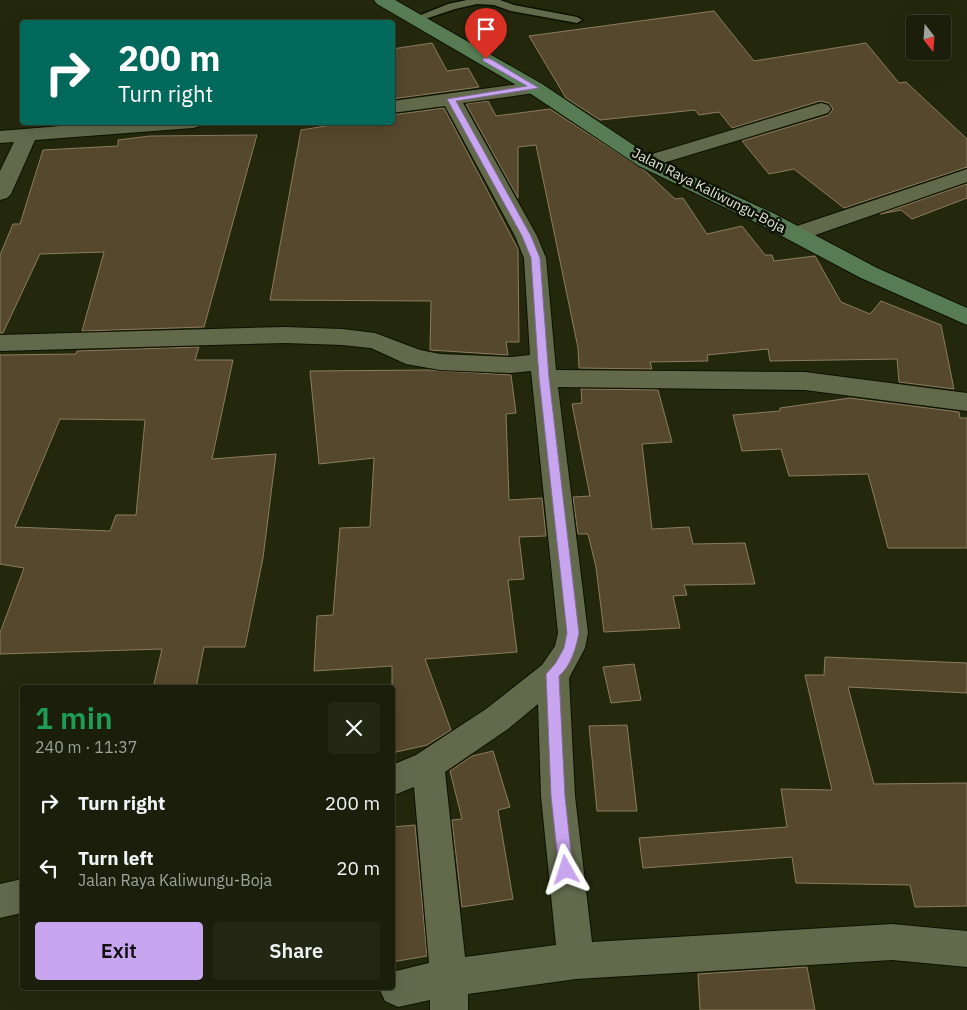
<!DOCTYPE html>
<meta charset="utf-8">
<style>
body{margin:0;font-family:"IBM Plex Sans",sans-serif;background:#232713;color:#f1f3f6;height:100vh;display:flex;flex-direction:column;font-size:19px;white-space:nowrap}
*{box-sizing:border-box;margin:0}
p{font-size:16px;color:#9fa29c}
.icon{flex:none;width:28px;height:28px;fill:none;stroke:currentColor;stroke-width:2;stroke-linecap:round;stroke-linejoin:round}
.map{position:relative;flex:1;overflow:hidden}
.side{position:absolute;left:20px;top:685px;width:375px;height:305px;display:flex;flex-direction:column;background:#1a1e0a;border-radius:5px;box-shadow:0 5px 20px #0002,0 0 0 1px #383c2b}
.side>*{flex:none}
.hud{position:absolute;left:20px;top:20px;width:375px;height:105px;border-radius:5px;box-shadow:0 5px 20px #0002,0 0 0 1px #383c2b;background:#00695c;color:#fff;overflow:hidden}
.needle{width:32px;rotate:163deg}
.tools{position:absolute;left:906px;top:15px;display:grid;gap:10px}
.tools a{display:grid;place-items:center;width:45px;height:45px;border-radius:5px;background:#1a1e0a;box-shadow:0 5px 20px #0002,0 0 0 1px #383c2b;font-size:25px}
.pin{position:absolute;display:grid;place-items:center;width:42px;height:42px;color:#fff;margin:-51px -21px;border-radius:50% 50% 50% 0;rotate:-45deg;box-shadow:0 0 5px #0007}
.pin .icon{rotate:45deg}
.me{position:absolute;width:55px;margin:-28px;rotate:354deg;stroke-linejoin:round;filter:drop-shadow(0 0 4px #0008)}
.turn{display:flex;align-items:center;gap:18px;height:105px;padding:0 15px;font-size:22px}
.turn .icon{width:65px;height:65px;stroke-width:2.5}
.turn b{display:block;font-size:35px;line-height:42px}
.round{display:grid;place-items:center;flex:none;width:52px;height:52px;border-radius:5px;background:#232713}
.summary{display:flex;align-items:center;justify-content:space-between;height:85px;padding:0 15px}
h1{font-size:30px;font-weight:600;line-height:38px;color:#1e9e55}
.cta{display:flex;gap:10px;margin-top:auto;padding:10px 15px}
.cta a{flex:1;height:58px;border-radius:5px;background:#c8a6ef;color:#111;font-size:20px;font-weight:600;line-height:58px;text-align:center}
.cta a+a{background:#232713;color:#f1f3f6}
ul{padding:0;list-style:none}
li{display:flex;align-items:center;gap:15px;height:65px;padding:0 15px}
li div{flex:1}
li b{display:block;font-size:19px}
li em{font-style:normal}
.map>svg:first-child{display:block}
.building{fill:#56482d;stroke:#8b7c5f;fill-rule:evenodd}
.lines{fill:none;stroke-linecap:round;stroke-linejoin:round}
.service-casing{stroke:#0d1100;stroke-width:3}
.minor-casing{stroke:#0d1100;stroke-width:2}
.secondary-casing{stroke:#0d1100;stroke-width:2}
.service{fill:#636a4c;fill-rule:evenodd}
.minor{fill:#636a4c;fill-rule:evenodd}
.secondary{fill:#577b53;fill-rule:evenodd}
.route{fill:#c8a6ef;stroke:#826c9b}
.labels{text-anchor:middle;dominant-baseline:central;stroke-width:5;stroke-linejoin:round;paint-order:stroke}
.far-street-label{font-size:14px;fill:#e3e7d6;stroke:#0d1005}
</style>
<div class="map">
<svg width="967" height="1010" viewBox="0 0 967 1010">
<rect width="100%" height="100%" fill="#23280d"/>
<path class="building" d="M 714,11 L 754,61 L 866,43 L 899,83 L 906,82 L 967,139 L 967,167 L 844,208 L 794,169 L 769,174 L 742,141 L 829,115 L 833,109 L 829,103 L 820,101 L 732,128 L 719,112 L 699,115 L 695,110 L 600,120 L 566,98 L 529,36 Z
M 432,43 L 447,71 L 468,68 L 479,87 L 392,99 L 392,49 Z
M 488,101 L 496,116 L 550,109 L 644,170 L 675,199 L 683,198 L 707,234 L 742,226 L 765,255 L 772,255 L 774,261 L 815,256 L 841,302 L 870,314 L 881,301 L 941,325 L 954,389 L 899,382 L 897,359 L 770,361 L 768,349 L 707,355 L 708,361 L 650,362 L 652,369 L 579,368 L 578,348 L 536,145 L 518,147 L 518,198 L 466,104 Z
M 444,108 L 518,249 L 519,342 L 506,342 L 508,355 L 430,350 L 431,301 L 270,300 L 301,130 L 350,122 L 392,122 L 392,115 Z
M 257,135 L 204,327 L 82,331 L 104,252 L 40,254 L 3,333 L 0,333 L 0,255 L 13,224 L 20,224 L 43,150 L 118,146 L 118,140 L 150,136 Z
M 967,184 L 967,198 L 912,219 L 901,210 L 880,214 Z
M 199,347 L 195,360 L 233,360 L 212,459 L 276,454 L 263,558 L 245,647 L 204,647 L 196,688 L 153,688 L 162,649 L 0,654 L 0,633 L 24,568 L 0,564 L 0,355 L 76,354 L 77,351 ZM 60,419 L 145,420 L 136,515 L 116,515 L 110,531 L 15,527 Z
M 310,371 L 429,370 L 511,375 L 516,413 L 506,414 L 509,500 L 542,498 L 546,536 L 519,537 L 524,579 L 508,580 L 517,652 L 425,659 L 451,730 L 427,745 L 392,753 L 392,666 L 314,671 L 317,616 L 333,615 L 340,528 L 370,527 L 374,458 L 319,464 Z
M 581,389 L 658,390 L 672,442 L 642,444 L 652,529 L 689,527 L 693,544 L 745,543 L 755,584 L 684,585 L 687,595 L 673,596 L 680,628 L 604,632 L 596,567 L 588,534 L 578,534 L 573,497 L 590,496 L 572,404 L 582,403 Z
M 850,398 L 959,412 L 960,418 L 967,418 L 967,548 L 888,548 L 868,474 L 789,476 L 781,449 L 742,451 L 733,415 L 780,411 L 780,408 Z
M 825,657 L 967,663 L 967,693 L 848,687 L 874,784 L 967,783 L 967,906 L 915,907 L 910,885 L 796,883 L 792,857 L 643,868 L 639,838 L 787,827 L 781,789 L 832,790 L 805,675 L 824,675 Z
M 634,664 L 641,700 L 611,703 L 603,667 Z
M 627,725 L 637,811 L 597,811 L 589,726 Z
M 493,751 L 510,807 L 498,810 L 513,899 L 462,907 L 452,820 L 462,819 L 450,771 L 472,756 Z
M 415,825 L 427,956 L 392,962 L 392,827 Z
M 807,967 L 815,1010 L 700,1010 L 698,974 Z"/>
<g class="lines">
<defs>
<path id="service" d="M 467,0 L 500,0 L 514,5 L 577,17 L 582,20 L 577,23 L 511,11 L 494,5 L 477,4 L 455,9 L 416,22 L 411,19 L 448,4 Z"/>
<path id="minor" d="M 535,82 L 542,84 L 545,88 L 542,92 L 463,103 L 537,236 L 546,258 L 556,370 L 805,372 L 967,393 L 967,411 L 805,390 L 558,387 L 588,633 L 585,648 L 569,678 L 575,796 L 592,942 L 892,924 L 967,931 L 967,967 L 892,960 L 576,979 L 468,994 L 468,1010 L 430,1010 L 430,1000 L 398,1007 L 385,1001 L 379,988 L 392,988 L 392,972 L 429,963 L 414,787 L 392,796 L 392,765 L 416,755 L 486,709 L 542,665 L 555,646 L 558,633 L 531,371 L 511,373 L 440,370 L 406,364 L 371,348 L 342,345 L 285,343 L 0,351 L 0,335 L 285,327 L 342,329 L 375,333 L 420,350 L 440,354 L 511,357 L 530,355 L 524,258 L 515,236 L 445,106 L 392,113 L 392,101 ZM 538,704 L 541,796 L 556,945 L 465,957 L 445,772 L 508,729 Z
M 821,103 L 828,105 L 831,109 L 828,113 L 653,166 L 646,168 L 639,166 L 636,162 L 639,158 Z
M 110,122 L 203,122 L 200,126 L 193,128 L 35,140 L 11,194 L 7,198 L 0,200 L 0,171 L 14,142 L 0,143 L 0,131 Z
M 967,169 L 967,182 L 804,239 L 796,241 L 788,239 L 785,234 L 788,229 Z
M 22,879 L 22,913 L 0,918 L 0,884 Z"/>
<path id="secondary" d="M 374,0 L 395,0 L 542,84 L 653,158 L 775,214 L 877,268 L 967,308 L 967,325 L 861,278 L 759,224 L 639,166 L 528,92 L 377,4 Z"/>
</defs>
<use href="#service" class="service-casing"/>
<use href="#minor" class="minor-casing"/>
<use href="#secondary" class="secondary-casing"/>
<use href="#service" class="service"/>
<use href="#minor" class="minor"/>
<use href="#secondary" class="secondary"/>
</g>
<path class="route" d="M 483,58 L 489,58 L 539,88 L 456,101 L 531,236 L 540,258 L 549,378 L 579,633 C 576,648 571,666 559,676 L 565,796 L 573,870 L 571,875 L 566,877 L 561,875 L 559,870 L 551,796 L 546,674 L 555,664 L 564,648 L 567,633 L 539,378 L 531,258 L 522,236 L 447,99 L 527,86 L 483,61 Z"/>
<g class="labels">
<g class="far-street-label">
<text transform="translate(709 190) rotate(27)">Jalan Raya Kaliwungu-Boja</text>
</g>
</g>
</svg>
<div class="tools">
<a><svg class="needle" viewBox="-14 -14 28 28"><path d="M0-13l5 13h-10z" fill="#e53935"/><path d="M0 13l5-13h-10z" fill="#9fa29c"/></svg></a>
</div>
<div class="pin" style="left:486px;top:59px;background:#d93025"><svg class="icon" aria-label="arrive" viewBox="0 0 24 24"><path d="M6 21V4h12l-3 4 3 4H6"/></svg></div>
<svg class="me" style="left:566px;top:870px" viewBox="-20 -20 40 40"><path d="M0-17L14 15 0 8-14 15z" fill="#c8a6ef" stroke="#fff" stroke-width="4"/></svg>
<div class="hud">
<div class="turn"><svg class="icon" aria-label="right" viewBox="0 0 24 24"><path d="M7 20v-9h11M14 6l5 5-5 5"/></svg><div><b>200 m</b>Turn right</div></div>
</div>
<section class="side">
<div class="summary"><div><h1>1 min</h1><p>240 m · 11:37</p></div><a class="round"><svg class="icon" aria-label="close" viewBox="0 0 24 24"><path d="M6 6l12 12M18 6L6 18"/></svg></a></div>
<ul>
<li><svg class="icon" aria-label="right" viewBox="0 0 24 24"><path d="M7 20v-9h11M14 6l5 5-5 5"/></svg><div><b>Turn right</b></div><em>200 m</em></li>
<li><svg class="icon" aria-label="left" viewBox="0 0 24 24"><path d="M17 20v-9H6M10 6l-5 5 5 5"/></svg><div><b>Turn left</b><p>Jalan Raya Kaliwungu-Boja</p></div><em>20 m</em></li>
</ul>
<div class="cta"><a>Exit</a><a>Share</a></div>
</section>
</div>
